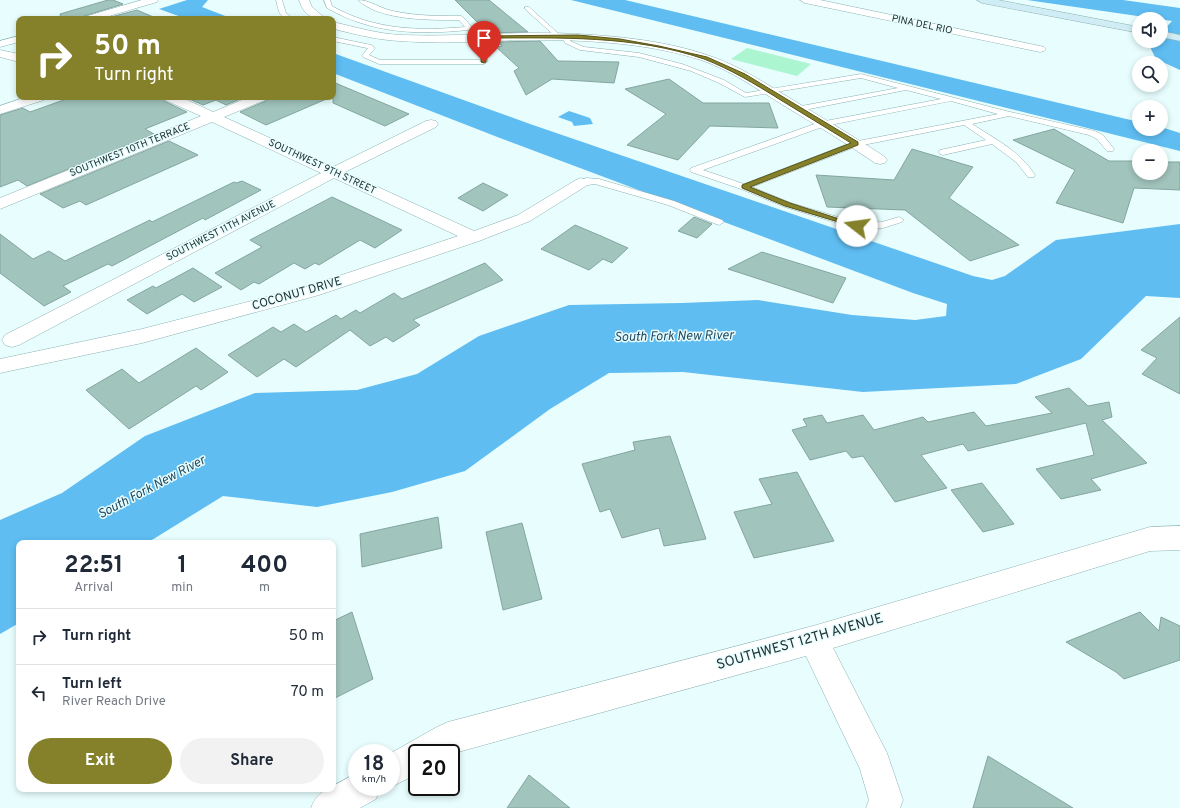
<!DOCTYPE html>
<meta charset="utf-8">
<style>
body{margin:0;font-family:Overpass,sans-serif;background:#f2f2f3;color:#1f2937;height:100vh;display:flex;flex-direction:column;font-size:15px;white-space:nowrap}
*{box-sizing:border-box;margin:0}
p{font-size:13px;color:#747a83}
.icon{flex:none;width:22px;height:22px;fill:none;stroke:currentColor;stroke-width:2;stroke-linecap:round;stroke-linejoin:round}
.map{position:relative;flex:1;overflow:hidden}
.side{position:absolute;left:16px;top:540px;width:320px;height:252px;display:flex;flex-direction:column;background:#fff;border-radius:8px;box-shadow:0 2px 6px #0003}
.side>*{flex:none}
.hud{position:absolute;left:16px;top:16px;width:320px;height:84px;border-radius:8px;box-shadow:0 2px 6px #0003;background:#84812a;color:#fff;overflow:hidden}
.tools{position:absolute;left:1132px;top:12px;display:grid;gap:8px}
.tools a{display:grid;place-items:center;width:36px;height:36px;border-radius:50%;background:#fff;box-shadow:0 2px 6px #0003;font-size:20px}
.speed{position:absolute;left:348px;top:744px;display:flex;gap:8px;font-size:20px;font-weight:700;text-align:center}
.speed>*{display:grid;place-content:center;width:52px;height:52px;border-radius:50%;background:#fff;box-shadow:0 2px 6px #0003;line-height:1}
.speed small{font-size:10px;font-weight:400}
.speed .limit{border:2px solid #111;border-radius:6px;background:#fff;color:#111}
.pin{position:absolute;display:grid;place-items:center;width:34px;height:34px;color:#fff;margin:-41px -17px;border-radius:50% 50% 50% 0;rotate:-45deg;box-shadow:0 0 4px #0007}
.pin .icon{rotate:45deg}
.me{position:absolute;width:44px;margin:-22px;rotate:285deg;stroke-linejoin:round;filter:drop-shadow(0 0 3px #0008)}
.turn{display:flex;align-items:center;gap:14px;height:84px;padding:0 12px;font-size:18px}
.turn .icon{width:52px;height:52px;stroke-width:2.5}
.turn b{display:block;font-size:28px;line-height:34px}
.eta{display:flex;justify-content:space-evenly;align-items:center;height:68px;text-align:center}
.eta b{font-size:24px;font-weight:700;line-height:28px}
.cta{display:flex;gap:8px;margin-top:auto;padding:8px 12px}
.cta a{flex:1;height:46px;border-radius:24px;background:#84812a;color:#fff;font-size:16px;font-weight:700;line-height:46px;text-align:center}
.cta a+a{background:#f2f2f3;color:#1f2937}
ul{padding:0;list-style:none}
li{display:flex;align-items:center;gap:12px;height:56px;padding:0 12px;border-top:1px solid #e0e1e3}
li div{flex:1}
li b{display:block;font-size:15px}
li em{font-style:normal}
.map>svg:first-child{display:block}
.green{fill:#acf5d1}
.water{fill:#5fbdf2}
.building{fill:#a1c4bc;stroke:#84a69f}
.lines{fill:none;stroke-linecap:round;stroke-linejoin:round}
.service-casing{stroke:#8db1b2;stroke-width:1}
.minor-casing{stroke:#8db1b2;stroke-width:1}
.secondary-casing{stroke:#8db1b2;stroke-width:1}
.service{fill:#fff;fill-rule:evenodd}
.minor{fill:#fff;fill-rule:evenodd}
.secondary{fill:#d0ecf4;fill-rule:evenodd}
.route{fill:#84812a;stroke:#56541b}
.labels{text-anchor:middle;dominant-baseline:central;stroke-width:3;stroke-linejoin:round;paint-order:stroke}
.far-street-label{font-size:10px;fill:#233233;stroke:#e7fdfe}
.street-label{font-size:12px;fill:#233233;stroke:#e7fdfe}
.water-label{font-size:13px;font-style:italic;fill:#234b62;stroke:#e7fdfe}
.near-street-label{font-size:14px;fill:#233233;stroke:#e7fdfe}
</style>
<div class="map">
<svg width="1180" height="808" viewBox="0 0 1180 808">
<rect width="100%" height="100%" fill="#e7fdfe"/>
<path class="green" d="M 747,48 L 811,64 L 797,76 L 731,59 Z"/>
<path class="water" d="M 187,0 L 208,0 L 202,7 L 233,19 L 187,19 L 159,9 Z
M 571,0 L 625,0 L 1139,122 L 1139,129 L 1161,129 L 1161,127 L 1180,133 L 1180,151 Z
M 1027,0 L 1123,0 L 1180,8 L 1180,70 L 1156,59 L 1151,49 L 1153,41 L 1161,41 L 1161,33 L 1172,21 Z
M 333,53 L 530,124 L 973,276 L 992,280 L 1005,276 L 1056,240 L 1180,224 L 1180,298 L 1146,296 L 1081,359 L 1016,384 L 863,392 L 683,372 L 609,373 L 550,409 L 465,471 L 392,492 L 317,507 L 223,496 L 147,543 L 19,543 L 19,623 L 0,634 L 0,520 L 62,493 L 145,436 L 255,393 L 357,390 L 417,374 L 479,336 L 569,305 L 682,303 L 758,300 L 852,315 L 915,320 L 946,316 L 947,304 L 913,293 L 500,138 L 333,73 Z
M 569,111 L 590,118 L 593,124 L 574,126 L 572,122 L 558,117 Z"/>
<path class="building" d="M 108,0 L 113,0 L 123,4 L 84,16 L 82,19 L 61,19 L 60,14 Z
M 455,0 L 489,0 L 528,32 L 488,33 Z
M 137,10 L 158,19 L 104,19 Z
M 540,41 L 558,61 L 619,62 L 614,83 L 552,79 L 526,95 L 514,71 L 519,68 L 496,47 L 502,46 L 498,42 Z
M 669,79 L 703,103 L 769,103 L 778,128 L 710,126 L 678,160 L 627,145 L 666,114 L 625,89 Z
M 333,82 L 409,114 L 385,126 L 333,103 Z
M 72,97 L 163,97 L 164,101 L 187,112 L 145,129 L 154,134 L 27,186 L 18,180 L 0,187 L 0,115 L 23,108 L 30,112 Z
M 185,97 L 245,97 L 226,105 L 216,100 L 203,105 Z
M 267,97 L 331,97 L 266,125 L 240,112 L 266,101 Z
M 1054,129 L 1109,161 L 1139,161 L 1139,173 L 1161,173 L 1161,162 L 1180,162 L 1180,190 L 1134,188 L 1123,223 L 1056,203 L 1075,170 L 1013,140 Z
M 169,141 L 198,155 L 86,205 L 80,201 L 63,208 L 40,194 Z
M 912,149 L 973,167 L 949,198 L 1019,245 L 970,261 L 905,210 L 827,207 L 816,175 L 894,180 Z
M 242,181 L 261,190 L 205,220 L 203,218 L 112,266 L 108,264 L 63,286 L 71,292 L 44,306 L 0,273 L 0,234 L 33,259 L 49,251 L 65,261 L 150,220 L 152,222 L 234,182 L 236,183 Z
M 483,183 L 508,195 L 483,211 L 458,198 Z
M 332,197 L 402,230 L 375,248 L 360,240 L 319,265 L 315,263 L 305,269 L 294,263 L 259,284 L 254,282 L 241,290 L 215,273 L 262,247 L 250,240 Z
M 694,217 L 712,224 L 697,238 L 678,231 Z
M 575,225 L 601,236 L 628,248 L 612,263 L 603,259 L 589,270 L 541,249 Z
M 762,252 L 846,278 L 833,303 L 728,269 Z
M 485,263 L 503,280 L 413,320 L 420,325 L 393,342 L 386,337 L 370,346 L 350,330 L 296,367 L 284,359 L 257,377 L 228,355 L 273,327 L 281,332 L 294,324 L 306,332 L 336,315 L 341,319 L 356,310 L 360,313 L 394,293 L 402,299 Z
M 193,268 L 222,287 L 194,302 L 182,294 L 147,314 L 127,300 L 153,286 L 156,288 Z
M 1180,317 L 1180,394 L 1142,374 L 1157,358 L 1141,350 Z
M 196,348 L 228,372 L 201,390 L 196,386 L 129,429 L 86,390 L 122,369 L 139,383 Z
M 1069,388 L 1088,406 L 1109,402 L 1112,417 L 1102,420 L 1147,463 L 1091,479 L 1101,490 L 1061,499 L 1036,469 L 1094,455 L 1086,423 L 968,451 L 963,444 L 921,455 L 947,488 L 895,502 L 863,456 L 852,458 L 846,451 L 810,460 L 792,430 L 807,426 L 803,419 L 822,415 L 827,423 L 863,415 L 874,430 L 923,417 L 928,422 L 974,412 L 986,426 L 1052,413 L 1035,397 Z
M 670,436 L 706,539 L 664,546 L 659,528 L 622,538 L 610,509 L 600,512 L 582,464 L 635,450 L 633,442 Z
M 797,472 L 834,541 L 754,558 L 734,512 L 772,504 L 759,479 Z
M 982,483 L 1014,524 L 983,532 L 951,490 Z
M 438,517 L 442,548 L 362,567 L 360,534 Z
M 522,523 L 542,599 L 503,610 L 486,532 Z
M 352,612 L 373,679 L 333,699 L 333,621 Z
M 1140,612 L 1159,631 L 1161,617 L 1180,626 L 1180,660 L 1124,679 L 1116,672 L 1066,642 Z
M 988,756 L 1073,808 L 973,808 Z
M 529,775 L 570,808 L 507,808 Z"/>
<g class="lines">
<defs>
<path id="service" d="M 276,0 L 282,0 L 286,13 L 293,19 C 279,19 279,12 276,0 Z
M 324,0 L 330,0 L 332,6 C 374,30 418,31 465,27 L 459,20 C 431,20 380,21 358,0 C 370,0 381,9 393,11 C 415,16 438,16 461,16 L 463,17 L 477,33 L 472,34 L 468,30 C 418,35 372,34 327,8 Z
M 525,7 L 529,7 L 560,35 L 560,37 L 556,37 L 525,9 Z
M 565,34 L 567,35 L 570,41 L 584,47 L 639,53 L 682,64 L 724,80 L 746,93 L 861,74 L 1010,112 L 1095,131 L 1103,135 L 1114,149 L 1113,151 L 1107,151 L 1097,139 L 1089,135 L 1009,116 L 972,124 C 995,139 1020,151 1035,175 L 1034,177 L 1028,177 L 1016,162 L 992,144 L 943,155 L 940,154 L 939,152 L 940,150 L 986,140 L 964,125 L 858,146 L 752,187 L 791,203 L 858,223 L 882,222 L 899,217 L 904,220 L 902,222 L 883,228 L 857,229 L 785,207 L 741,189 L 691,172 L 690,170 L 691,168 L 820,122 L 941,99 L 906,90 L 799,111 L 795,109 L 796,107 L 898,88 L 861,78 L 745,97 L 719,83 L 691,71 L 639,57 L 580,50 L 565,43 L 562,36 ZM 951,101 L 998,114 L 853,142 L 744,184 L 703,170 L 825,126 Z
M 485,35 L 488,37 L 487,62 L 484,64 L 379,64 L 363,57 L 362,56 L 368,48 L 367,48 L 333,41 L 333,37 L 371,45 L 375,48 L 369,55 L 380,60 L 481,60 L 482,37 Z
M 586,178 L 599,179 L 674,201 L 722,220 L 724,222 L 719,225 L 716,224 L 668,205 L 595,184 L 581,186 L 576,183 Z"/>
<path id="minor" d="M 142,0 L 158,0 L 157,2 L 99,19 L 83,19 L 84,17 Z
M 299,0 L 309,0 L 312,7 L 326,19 C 311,19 304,15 299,0 Z
M 800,0 L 820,0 L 1040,46 L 1044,47 L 1046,49 L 1044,51 L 1040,52 L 805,3 Z
M 333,22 C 355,27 378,34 401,35 C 452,37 504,32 555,33 C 607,35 661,39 710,56 C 740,66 766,84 793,100 C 824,119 855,137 885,157 L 887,160 L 885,163 L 880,164 L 875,163 C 845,142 814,124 783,105 C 757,89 730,70 701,60 C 654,45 603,41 554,40 C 503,39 451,45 400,41 C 379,40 358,35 338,30 L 333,28 Z
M 19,36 L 19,42 L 0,47 L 0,41 Z
M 0,50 L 19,54 L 19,62 L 0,57 Z
M 26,97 L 45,97 L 44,100 L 0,114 L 0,106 Z
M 164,97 L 181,97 L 213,112 L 249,97 L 266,97 L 265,100 L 224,117 L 333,167 L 426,121 L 431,120 L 436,121 L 438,124 L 436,127 L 345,172 L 474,231 L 518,215 L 576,180 L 581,178 L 586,180 L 589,183 L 586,186 L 530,221 L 479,241 L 319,295 L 142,343 L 0,373 L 0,359 L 142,329 L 306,287 L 458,236 L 334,178 L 19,345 L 12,347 L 5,345 L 2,340 L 5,335 L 321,173 L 212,122 L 0,209 L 0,198 L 201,116 L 165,100 Z
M 1180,526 L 1180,550 L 1150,551 L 833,648 L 887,753 L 903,800 L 900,808 L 866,808 L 869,800 L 860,769 L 806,656 L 451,754 L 417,753 L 417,774 L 391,787 L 390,787 L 391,753 L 437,727 L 448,722 L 813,626 L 1150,527 Z
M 357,773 L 357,787 L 381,787 L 376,799 L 360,808 L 311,808 C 315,798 321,789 333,789 L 333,786 Z"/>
<path id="secondary" d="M 977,0 L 998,0 L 1139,27 L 1139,33 L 982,3 Z
M 1161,31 L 1180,35 L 1180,41 L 1161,37 Z"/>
</defs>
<use href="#service" class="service-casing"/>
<use href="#minor" class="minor-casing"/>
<use href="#secondary" class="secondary-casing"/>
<use href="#service" class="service"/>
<use href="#minor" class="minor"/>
<use href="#secondary" class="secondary"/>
</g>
<path class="route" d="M 578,35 L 620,39 L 659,46 L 707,57 L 745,74 L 858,142 L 858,145 L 750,187 L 790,203 L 861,226 L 855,227 L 785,206 L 742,188 L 742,185 L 851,143 C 827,128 803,114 779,99 C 755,84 730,69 704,59 C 634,35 560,38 487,38 L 486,62 L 484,63 L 481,62 L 483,36 Z"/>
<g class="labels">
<g class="far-street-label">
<text transform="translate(922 25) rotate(12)">PINA DEL RIO</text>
<text transform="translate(130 150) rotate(-22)">SOUTHWEST 10TH TERRACE</text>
<text transform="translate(322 167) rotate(25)">SOUTHWEST 9TH STREET</text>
<text transform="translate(221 231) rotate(-27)">SOUTHWEST 11TH AVENUE</text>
</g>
<g class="street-label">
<text transform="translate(297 294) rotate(-16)">COCONUT DRIVE</text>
</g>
<g class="water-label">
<text transform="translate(674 337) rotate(-1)">South Fork New River</text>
<text transform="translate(152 488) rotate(-28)">South Fork New River</text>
</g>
<g class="near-street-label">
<text transform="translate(800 642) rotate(-16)">SOUTHWEST 12TH AVENUE</text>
</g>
</g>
</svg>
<div class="tools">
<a><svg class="icon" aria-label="sound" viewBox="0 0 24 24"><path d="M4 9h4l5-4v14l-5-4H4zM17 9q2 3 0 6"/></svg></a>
<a><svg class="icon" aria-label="search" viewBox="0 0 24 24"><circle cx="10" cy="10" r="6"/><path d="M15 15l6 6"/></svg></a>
<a>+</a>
<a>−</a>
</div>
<div class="speed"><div>18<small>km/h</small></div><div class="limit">20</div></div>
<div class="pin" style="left:484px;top:62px;background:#d93025"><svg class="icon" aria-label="arrive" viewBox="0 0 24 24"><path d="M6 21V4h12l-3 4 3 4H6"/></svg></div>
<svg class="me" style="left:857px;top:226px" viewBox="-20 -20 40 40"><circle r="19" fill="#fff"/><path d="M0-13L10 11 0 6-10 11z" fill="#84812a"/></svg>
<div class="hud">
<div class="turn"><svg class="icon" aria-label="right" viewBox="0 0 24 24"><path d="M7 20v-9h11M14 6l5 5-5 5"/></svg><div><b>50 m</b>Turn right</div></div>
</div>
<section class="side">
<div class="eta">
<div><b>22:51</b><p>Arrival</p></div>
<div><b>1</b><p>min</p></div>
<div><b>400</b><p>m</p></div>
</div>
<ul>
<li><svg class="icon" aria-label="right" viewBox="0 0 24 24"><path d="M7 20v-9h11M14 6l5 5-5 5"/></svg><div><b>Turn right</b></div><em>50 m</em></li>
<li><svg class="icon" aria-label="left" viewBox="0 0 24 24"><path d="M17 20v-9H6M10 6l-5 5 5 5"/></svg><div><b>Turn left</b><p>River Reach Drive</p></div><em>70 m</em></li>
</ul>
<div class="cta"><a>Exit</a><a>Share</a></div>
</section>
</div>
